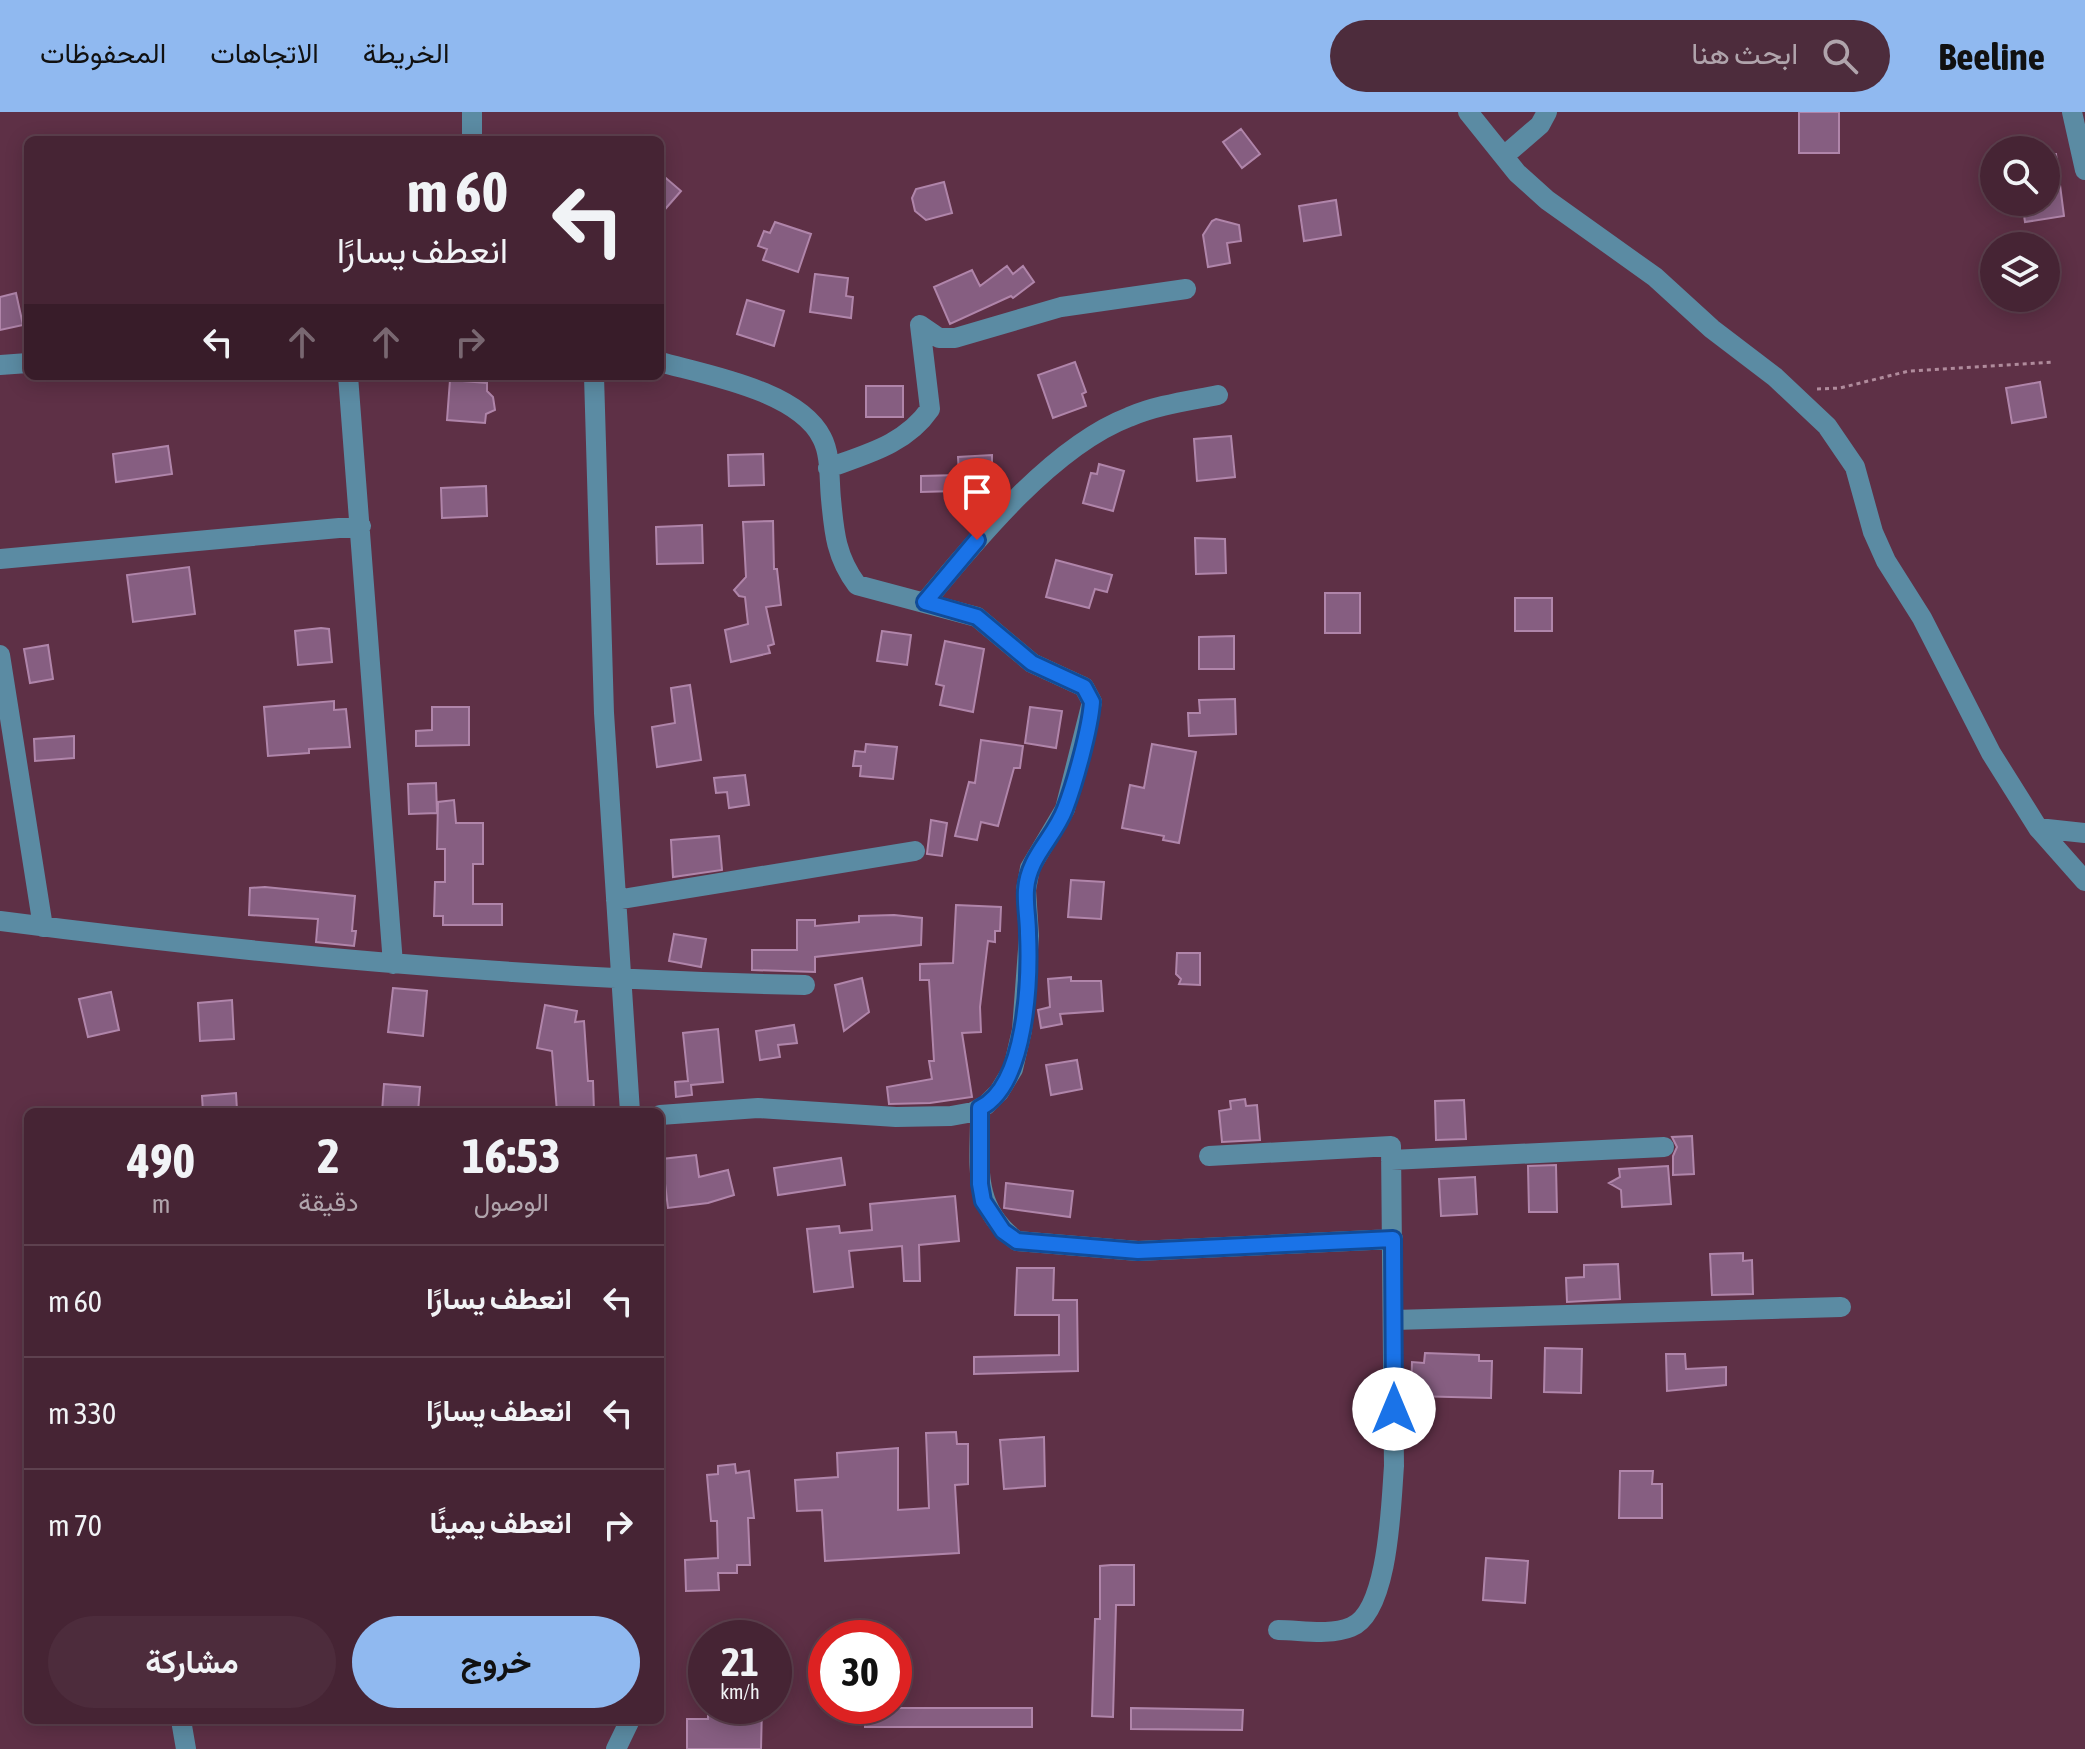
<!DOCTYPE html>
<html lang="ar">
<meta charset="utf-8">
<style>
body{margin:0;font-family:"Asap Condensed",Vazirmatn,sans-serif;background:#4d2c3c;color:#f1f3f6;direction:rtl;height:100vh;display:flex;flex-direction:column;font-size:30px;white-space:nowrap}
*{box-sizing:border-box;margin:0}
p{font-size:26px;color:#b0a4ac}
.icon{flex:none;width:44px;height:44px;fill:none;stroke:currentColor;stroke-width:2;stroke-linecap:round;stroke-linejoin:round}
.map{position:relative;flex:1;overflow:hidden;direction:ltr}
.side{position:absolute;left:24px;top:996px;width:640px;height:616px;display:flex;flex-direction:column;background:#462434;border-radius:12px;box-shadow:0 4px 20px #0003,0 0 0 2px #5e414f;direction:rtl}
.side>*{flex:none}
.top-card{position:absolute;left:24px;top:24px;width:640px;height:244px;border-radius:12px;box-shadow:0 4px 20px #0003,0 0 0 2px #5e414f;direction:rtl;background:#462434;color:#f1f3f6;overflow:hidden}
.tools{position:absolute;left:1980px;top:24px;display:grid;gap:16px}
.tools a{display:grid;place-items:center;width:80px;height:80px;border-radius:50%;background:#462434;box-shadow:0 4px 20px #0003,0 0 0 2px #5e414f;font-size:40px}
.speed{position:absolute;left:688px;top:1508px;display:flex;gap:16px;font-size:40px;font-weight:700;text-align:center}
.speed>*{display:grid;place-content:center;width:104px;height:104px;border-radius:50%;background:#462434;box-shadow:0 4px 20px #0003,0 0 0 2px #5e414f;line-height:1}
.speed small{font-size:20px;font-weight:400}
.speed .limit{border:12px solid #d22;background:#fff;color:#111}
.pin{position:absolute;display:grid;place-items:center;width:68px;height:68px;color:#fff;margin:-82px -34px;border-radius:50% 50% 50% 0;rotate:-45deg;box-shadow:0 0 8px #0007}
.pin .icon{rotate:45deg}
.me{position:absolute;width:88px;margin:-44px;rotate:0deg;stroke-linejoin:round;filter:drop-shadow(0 0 6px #0008)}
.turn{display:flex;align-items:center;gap:28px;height:168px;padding:0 24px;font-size:36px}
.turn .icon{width:104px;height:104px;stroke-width:2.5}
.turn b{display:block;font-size:56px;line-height:68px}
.lanes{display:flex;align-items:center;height:76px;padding:0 24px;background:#0003;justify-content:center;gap:40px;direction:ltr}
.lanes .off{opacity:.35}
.eta{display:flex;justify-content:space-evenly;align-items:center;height:136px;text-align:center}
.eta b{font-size:48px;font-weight:700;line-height:56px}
.action{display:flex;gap:16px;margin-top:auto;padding:16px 24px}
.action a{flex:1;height:92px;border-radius:48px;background:#90b9f0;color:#111;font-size:32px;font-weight:700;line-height:92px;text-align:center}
.action a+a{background:#4d2c3c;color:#f1f3f6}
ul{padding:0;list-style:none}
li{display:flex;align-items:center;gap:24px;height:112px;padding:0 24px;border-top:2px solid #5e414f}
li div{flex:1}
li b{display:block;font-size:30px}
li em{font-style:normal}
header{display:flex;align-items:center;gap:48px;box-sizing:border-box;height:112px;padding:0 40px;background:#90b9f0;color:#111}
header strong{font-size:38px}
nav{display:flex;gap:44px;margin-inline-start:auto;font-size:28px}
.search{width:560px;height:72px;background:#4d2c3c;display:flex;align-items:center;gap:20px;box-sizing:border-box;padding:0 28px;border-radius:44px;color:#b0a4ac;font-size:30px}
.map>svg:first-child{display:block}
.building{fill:#865e81;stroke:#b085aa;stroke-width:2}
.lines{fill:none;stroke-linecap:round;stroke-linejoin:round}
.path{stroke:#b08b9c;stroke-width:3;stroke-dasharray:4 4;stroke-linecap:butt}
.minor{stroke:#5b8ba3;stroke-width:20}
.route-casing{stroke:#114b97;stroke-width:20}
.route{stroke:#1a73e8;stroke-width:14}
</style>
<header>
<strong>Beeline</strong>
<div class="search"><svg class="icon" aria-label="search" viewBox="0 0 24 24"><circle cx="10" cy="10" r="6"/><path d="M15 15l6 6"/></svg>ابحث هنا</div>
<nav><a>الخريطة</a><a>الاتجاهات</a><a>المحفوظات</a></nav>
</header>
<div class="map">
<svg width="2085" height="1637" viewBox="0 0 2085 1637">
<rect width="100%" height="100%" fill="#5e3046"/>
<path class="building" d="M 1799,0 L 1839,0 L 1839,41 L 1799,41 Z
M 1241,17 L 1260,42 L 1242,56 L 1223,30 Z
M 2046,42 L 2056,42 L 2064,104 L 2025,110 L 2022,90 L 2046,90 Z
M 660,61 L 681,79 L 660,103 Z
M 944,70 L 952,101 L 926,108 L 915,99 L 912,86 L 916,77 Z
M 1336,88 L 1341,123 L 1304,129 L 1299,94 Z
M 1216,107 L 1239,113 L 1241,129 L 1227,131 L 1230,151 L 1208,155 L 1203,123 L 1212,109 Z
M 775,110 L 811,122 L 798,160 L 763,148 L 767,137 L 758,134 L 764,119 L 770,121 Z
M 1007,154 L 1013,162 L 1023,154 L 1034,170 L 1013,186 L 1011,184 L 950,212 L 934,175 L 972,158 L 980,174 Z
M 815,162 L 848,166 L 846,184 L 853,185 L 851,206 L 810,200 Z
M 16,181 L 23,213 L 0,218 L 0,185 Z
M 747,188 L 784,199 L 774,234 L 737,222 Z
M 1075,250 L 1086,280 L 1082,282 L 1086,294 L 1053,306 L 1038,263 Z
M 450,268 L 487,271 L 487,279 L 493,285 L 495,298 L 486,302 L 485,311 L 447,308 Z
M 2040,270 L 2046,305 L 2012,311 L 2006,276 Z
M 866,274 L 903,274 L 903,305 L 866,305 Z
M 1231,324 L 1235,365 L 1197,369 L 1194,327 Z
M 168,334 L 172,362 L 116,370 L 113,342 Z
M 763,342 L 764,373 L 729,374 L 728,343 Z
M 992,343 L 992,378 L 921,380 L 921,364 L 959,363 L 958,345 Z
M 1099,352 L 1124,359 L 1113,399 L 1083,391 L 1091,361 L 1097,362 Z
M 486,374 L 487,404 L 442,406 L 441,376 Z
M 773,409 L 774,457 L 777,457 L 781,493 L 766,495 L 774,532 L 768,534 L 770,541 L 731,550 L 725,518 L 748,512 L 745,485 L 739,484 L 734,478 L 746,465 L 743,410 Z
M 702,413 L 703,451 L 657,452 L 656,415 Z
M 1195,426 L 1225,427 L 1226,461 L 1196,462 Z
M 1056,448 L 1112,463 L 1107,480 L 1095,477 L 1089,496 L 1046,485 Z
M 189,455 L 195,502 L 133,510 L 127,463 Z
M 1325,481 L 1360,481 L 1360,521 L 1325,521 Z
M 1515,486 L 1552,486 L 1552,519 L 1515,519 Z
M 321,516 L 329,517 L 332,550 L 298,553 L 295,519 Z
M 882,519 L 911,523 L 907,553 L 877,549 Z
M 1234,524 L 1234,557 L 1199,557 L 1199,525 Z
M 945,529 L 984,537 L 973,600 L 940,593 L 944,574 L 936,572 Z
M 48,533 L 53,567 L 30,571 L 24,537 Z
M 690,573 L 701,648 L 657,655 L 652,615 L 675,611 L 671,576 Z
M 1235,587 L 1236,622 L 1189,624 L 1188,601 L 1200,601 L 1199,588 Z
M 334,589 L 334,598 L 346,597 L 350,635 L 309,637 L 309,641 L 268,644 L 264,595 Z
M 432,595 L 469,595 L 469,633 L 416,634 L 416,619 L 432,618 Z
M 1030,595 L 1062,599 L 1056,636 L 1025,631 Z
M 74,624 L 74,646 L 35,649 L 34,627 Z
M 981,628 L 1023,634 L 1020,656 L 1014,656 L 998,714 L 981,710 L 977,728 L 955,724 L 969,670 L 975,671 Z
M 866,632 L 897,635 L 893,667 L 860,664 L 861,654 L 853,654 L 855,639 L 865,640 Z
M 1152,632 L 1196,640 L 1179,731 L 1163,728 L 1164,724 L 1122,716 L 1130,673 L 1144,676 Z
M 745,663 L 749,693 L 729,696 L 727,680 L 716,681 L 714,666 Z
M 436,671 L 437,701 L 409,702 L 408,672 Z
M 454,688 L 456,711 L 483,711 L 483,752 L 473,752 L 473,792 L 502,792 L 502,813 L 443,813 L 443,804 L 434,804 L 435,770 L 445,770 L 445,737 L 437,737 L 438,690 Z
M 931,708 L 947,711 L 942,744 L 927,742 Z
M 719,724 L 722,758 L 673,765 L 671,728 Z
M 1071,768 L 1104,770 L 1101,807 L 1068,805 Z
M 265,775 L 355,784 L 352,819 L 356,819 L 354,834 L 316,830 L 318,807 L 249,803 L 250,776 Z
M 956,793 L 1001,795 L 1000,819 L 995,819 L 995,830 L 988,829 L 980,895 L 981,920 L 962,921 L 972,985 L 930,991 L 889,992 L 887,975 L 932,967 L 929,949 L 934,949 L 929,868 L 920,868 L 920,852 L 953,851 Z
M 894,803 L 922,806 L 921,833 L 815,845 L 815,860 L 752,858 L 752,838 L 797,838 L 797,808 L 815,808 L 815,814 L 859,810 L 859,804 Z
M 674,822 L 706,827 L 701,855 L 669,849 Z
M 1177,841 L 1200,841 L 1200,873 L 1179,872 L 1181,867 L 1176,862 Z
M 1071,865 L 1071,869 L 1101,869 L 1103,899 L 1060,902 L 1062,912 L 1041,916 L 1038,898 L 1050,895 L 1048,867 Z
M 862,866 L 869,900 L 844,919 L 835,873 Z
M 393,876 L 427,879 L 423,924 L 388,920 Z
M 111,880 L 119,918 L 88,925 L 79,887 Z
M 232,888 L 234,927 L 200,929 L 198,891 Z
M 545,893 L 577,899 L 575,910 L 584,909 L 588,969 L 593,969 L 594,1000 L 557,1000 L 552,939 L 537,936 Z
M 794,913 L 797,931 L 778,933 L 780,945 L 760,948 L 756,919 Z
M 718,917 L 723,970 L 691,973 L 692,983 L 676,985 L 675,970 L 688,969 L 683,921 Z
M 1077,948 L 1082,977 L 1051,983 L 1046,953 Z
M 384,972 L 420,975 L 418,1000 L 382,1000 Z
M 236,981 L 237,998 L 203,1000 L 202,984 Z
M 1245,987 L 1246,994 L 1257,993 L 1260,1028 L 1222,1030 L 1219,999 L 1231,997 L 1230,989 Z
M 1464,988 L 1466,1027 L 1436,1028 L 1435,989 Z
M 1692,1024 L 1694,1062 L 1673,1063 L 1673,1044 L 1677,1035 L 1672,1025 Z
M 696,1043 L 699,1065 L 728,1058 L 734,1083 L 708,1091 L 668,1096 L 662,1047 Z
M 841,1046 L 845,1073 L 778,1083 L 774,1056 Z
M 1556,1053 L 1557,1100 L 1529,1100 L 1528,1054 Z
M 1668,1054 L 1671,1092 L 1622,1095 L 1621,1078 L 1609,1071 L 1620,1065 L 1619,1057 Z
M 1475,1065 L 1477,1102 L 1441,1104 L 1439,1067 Z
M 1006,1071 L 1073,1079 L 1070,1105 L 1004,1096 Z
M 955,1084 L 959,1129 L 919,1133 L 920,1169 L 904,1169 L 902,1134 L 849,1139 L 853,1175 L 814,1180 L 807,1117 L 839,1114 L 840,1121 L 872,1118 L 870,1092 Z
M 1743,1141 L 1743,1149 L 1752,1148 L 1753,1182 L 1712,1183 L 1710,1142 Z
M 1618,1152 L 1620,1187 L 1567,1190 L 1566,1166 L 1584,1165 L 1584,1153 Z
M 1017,1156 L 1054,1156 L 1053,1188 L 1077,1188 L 1078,1259 L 974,1262 L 974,1245 L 1059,1243 L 1059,1203 L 1015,1203 Z
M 1545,1236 L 1582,1237 L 1581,1281 L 1544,1280 Z
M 1425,1241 L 1479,1243 L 1479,1249 L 1492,1249 L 1491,1286 L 1411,1284 L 1412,1250 L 1424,1251 Z
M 1666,1242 L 1685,1242 L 1686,1257 L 1726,1255 L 1726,1273 L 1667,1279 Z
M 956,1320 L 957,1332 L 968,1332 L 968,1372 L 955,1373 L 959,1441 L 825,1449 L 822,1398 L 797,1399 L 795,1368 L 838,1365 L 837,1341 L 898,1336 L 898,1398 L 929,1396 L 926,1321 Z
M 1044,1325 L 1045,1374 L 1004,1377 L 1000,1328 Z
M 735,1352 L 736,1361 L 749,1359 L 754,1406 L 748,1406 L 750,1453 L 737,1453 L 737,1461 L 718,1461 L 719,1478 L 686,1479 L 685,1448 L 718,1446 L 717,1409 L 711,1409 L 707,1363 L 718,1362 L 718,1354 Z
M 1620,1359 L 1653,1359 L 1652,1372 L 1662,1372 L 1662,1406 L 1619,1406 Z
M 1486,1446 L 1528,1449 L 1525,1491 L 1483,1488 Z
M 1111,1453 L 1134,1453 L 1134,1493 L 1116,1493 L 1113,1605 L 1092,1604 L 1095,1507 L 1100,1507 L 1100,1454 Z
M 708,1594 L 762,1594 L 761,1637 L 687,1637 L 687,1607 L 708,1607 Z
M 865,1596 L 1032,1596 L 1032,1615 L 865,1615 Z
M 1131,1596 L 1243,1598 L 1242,1618 L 1131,1617 Z"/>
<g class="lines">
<path class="path" d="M 1817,277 L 1840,276 L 1909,259 L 2053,250"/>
<path class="minor" d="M 1468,0 L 1517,61 L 1547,88 L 1655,165 L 1712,217 L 1775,265 L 1827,314 L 1855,355 L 1873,420 L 1886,449 L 1922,506 L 1991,641 L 2038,716 L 2085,769
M 2072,0 L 2085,58
M 472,28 L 472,0
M 1504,44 L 1540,13 L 1547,0
M 660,250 C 707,263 799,279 822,326 C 831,343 829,368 831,387 C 834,420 836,445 857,473 L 977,505 L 1032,551 L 1084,575 L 1092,590 L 1065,697 L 1030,756 L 1026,778 L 1029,824 L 1022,918 L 1013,957 L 999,980 L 986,993 L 973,1000 L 951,1004 L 896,1005 L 758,996 L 660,1003
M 0,253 L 28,251
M 348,264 L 393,852
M 594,264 L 604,601 L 630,1000
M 828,356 C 867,342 906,332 930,297 L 920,213 L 939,226 L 955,226 L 1061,195 L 1186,177
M 0,447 L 361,414
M 925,490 C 976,428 1053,334 1129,305 C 1157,293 1188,289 1218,283
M 0,543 L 43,815
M 2038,716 L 2085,721
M 616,788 L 915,739
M 0,809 C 267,844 536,867 805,873
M 980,996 C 981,1049 969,1094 1017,1129 L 1138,1139 L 1393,1127
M 1209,1044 L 1391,1034 L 1394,1354 C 1391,1391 1389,1500 1351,1515 C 1329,1524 1301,1518 1278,1518
M 1391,1048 L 1664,1035
M 1394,1208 L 1841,1195
M 181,1608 L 186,1637
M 616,1637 L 630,1608"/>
</g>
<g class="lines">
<defs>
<path id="route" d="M 977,428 L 925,490 L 977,505 L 1032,551 L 1084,575 L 1092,590 C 1090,617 1075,671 1065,697 C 1054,726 1028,745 1026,778 C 1025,792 1028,807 1028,821 C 1030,866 1027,973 980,996 L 980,1072 L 983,1089 L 1003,1119 L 1017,1129 L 1138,1139 L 1393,1127 L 1394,1297"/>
</defs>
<use href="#route" class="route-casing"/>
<use href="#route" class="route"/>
</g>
</svg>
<div class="tools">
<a><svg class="icon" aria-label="search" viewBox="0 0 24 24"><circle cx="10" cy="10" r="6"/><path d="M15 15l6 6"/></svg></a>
<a><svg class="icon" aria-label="layers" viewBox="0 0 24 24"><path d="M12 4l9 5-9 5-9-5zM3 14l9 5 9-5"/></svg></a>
</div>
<div class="speed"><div>21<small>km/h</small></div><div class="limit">30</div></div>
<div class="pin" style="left:977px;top:428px;background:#d93025"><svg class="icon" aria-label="arrive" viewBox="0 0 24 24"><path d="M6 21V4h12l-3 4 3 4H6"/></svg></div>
<svg class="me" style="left:1394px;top:1297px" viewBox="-20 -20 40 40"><circle r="19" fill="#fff"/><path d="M0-13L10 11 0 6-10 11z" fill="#1a73e8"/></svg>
<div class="top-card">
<div class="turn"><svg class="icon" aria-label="left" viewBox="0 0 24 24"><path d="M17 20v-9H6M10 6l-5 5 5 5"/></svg><div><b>60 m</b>انعطف يسارًا</div></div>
<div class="lanes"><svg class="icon" aria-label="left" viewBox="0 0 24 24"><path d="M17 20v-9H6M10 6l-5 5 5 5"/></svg><svg class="icon off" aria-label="ahead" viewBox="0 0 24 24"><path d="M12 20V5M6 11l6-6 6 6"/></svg><svg class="icon off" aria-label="ahead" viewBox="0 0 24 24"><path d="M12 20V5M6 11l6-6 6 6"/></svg><svg class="icon off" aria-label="right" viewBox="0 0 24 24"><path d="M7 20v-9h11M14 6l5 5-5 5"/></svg></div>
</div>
<section class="side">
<div class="eta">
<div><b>16:53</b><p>الوصول</p></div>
<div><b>2</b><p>دقيقة</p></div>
<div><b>490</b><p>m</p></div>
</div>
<ul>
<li><svg class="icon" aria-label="left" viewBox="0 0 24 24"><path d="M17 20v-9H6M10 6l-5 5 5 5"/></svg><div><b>انعطف يسارًا</b></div><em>60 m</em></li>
<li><svg class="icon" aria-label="left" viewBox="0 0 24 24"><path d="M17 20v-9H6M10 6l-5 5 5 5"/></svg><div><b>انعطف يسارًا</b></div><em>330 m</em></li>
<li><svg class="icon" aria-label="right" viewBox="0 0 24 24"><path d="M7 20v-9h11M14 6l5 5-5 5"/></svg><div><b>انعطف يمينًا</b></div><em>70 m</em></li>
</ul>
<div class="action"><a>خروج</a><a>مشاركة</a></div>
</section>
</div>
